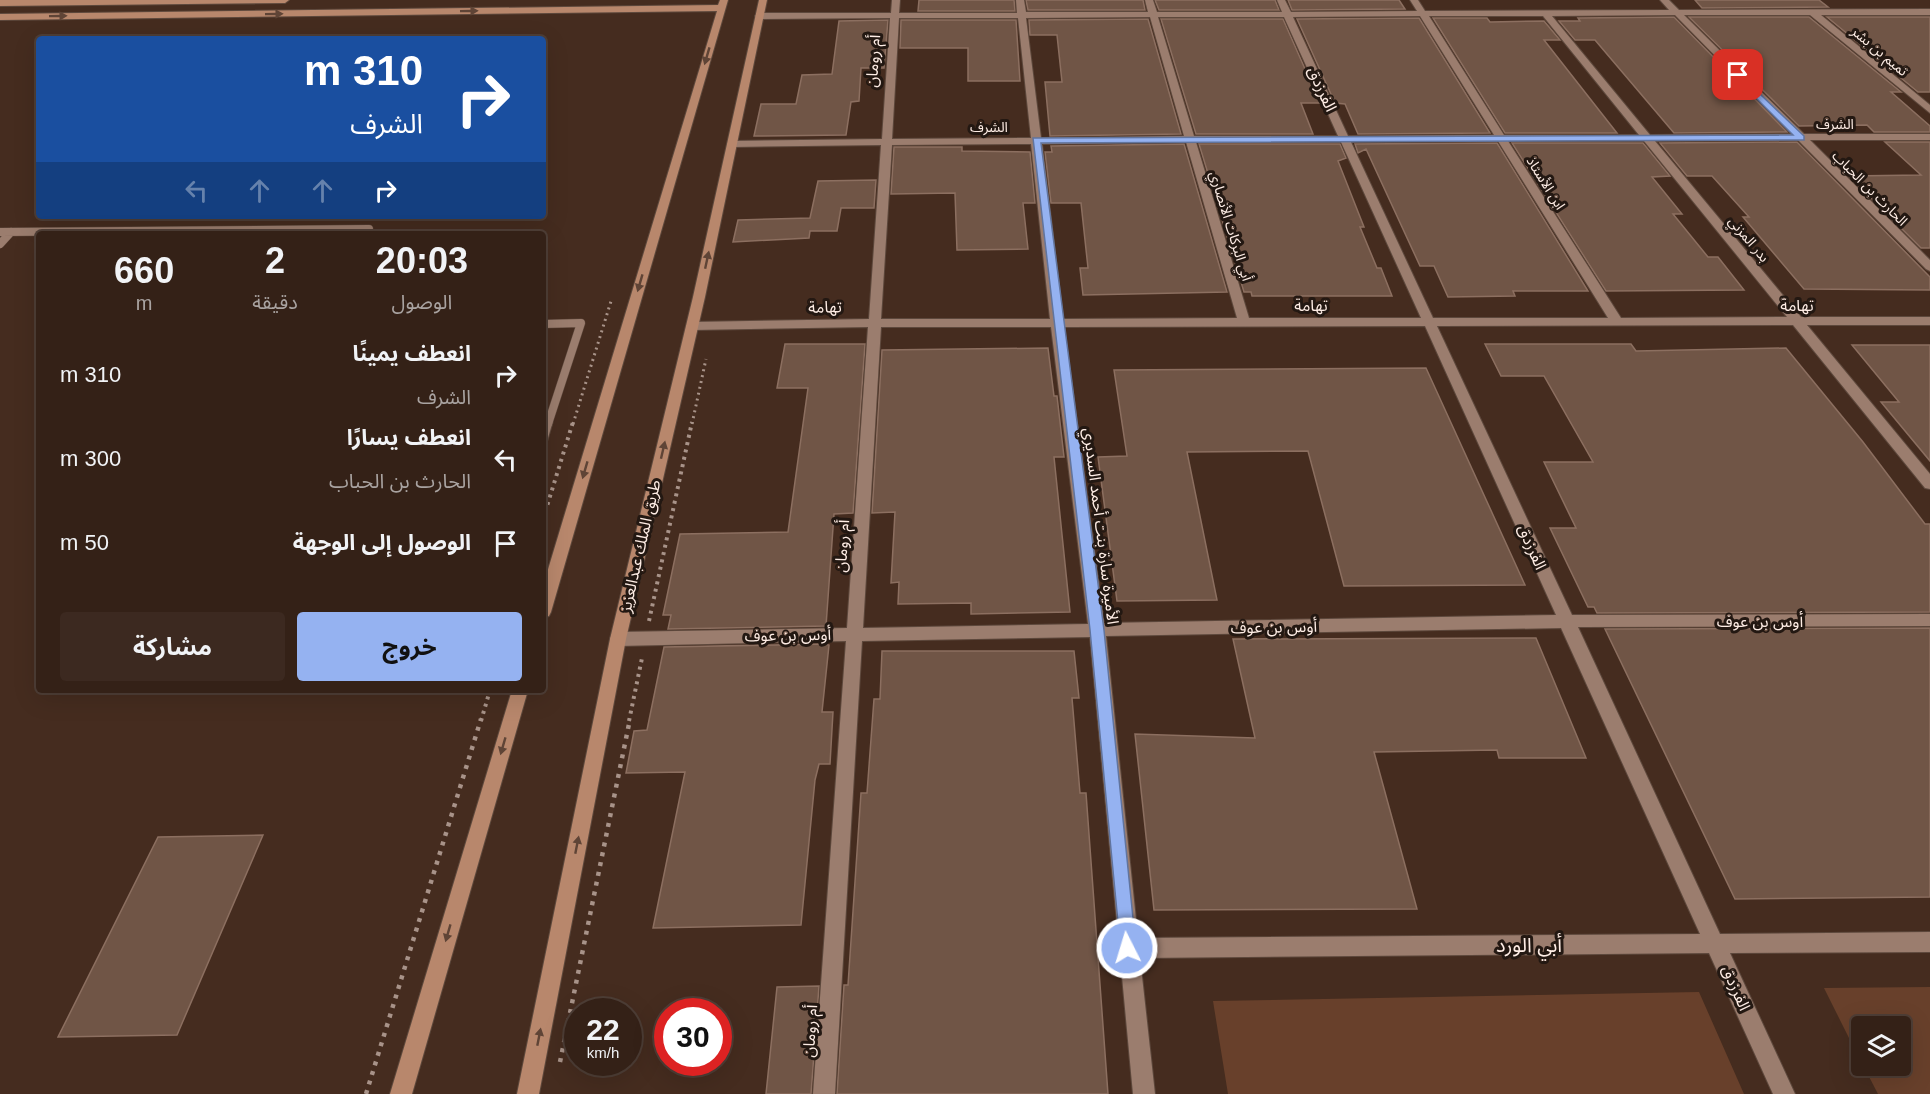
<!DOCTYPE html>
<html lang="ar">
<meta charset="utf-8">
<style>
body{margin:0;font-family:Helvetica,"Noto Sans Arabic",sans-serif;background:#3c2920;color:#f1f3f6;direction:rtl;height:100vh;display:flex;flex-direction:column;font-size:22px;white-space:nowrap}
*{box-sizing:border-box;margin:0}
p{font-size:20px;color:#a9a3a1}
.icon{flex:none;width:33px;height:33px;fill:none;stroke:currentColor;stroke-width:2;stroke-linecap:round;stroke-linejoin:round}
.map{position:relative;flex:1;overflow:hidden;direction:ltr}
.side{position:absolute;left:36px;top:231px;width:510px;height:462px;display:flex;flex-direction:column;background:#342117;border-radius:6px;box-shadow:0 6px 24px #0002,0 0 0 2px #4e3e36;direction:rtl}
.side>*{flex:none}
.top-card{position:absolute;left:36px;top:36px;width:510px;height:183px;border-radius:6px;box-shadow:0 6px 24px #0002,0 0 0 2px #4e3e36;direction:rtl;background:#1a4fa0;color:#fff;overflow:hidden}
.buttons{position:absolute;left:1851px;top:1016px;display:grid;gap:12px}
.buttons a{display:grid;place-items:center;width:60px;height:60px;border-radius:6px;background:#342117;box-shadow:0 6px 24px #0002,0 0 0 2px #4e3e36;font-size:30px}
.speed{position:absolute;left:564px;top:998px;display:flex;gap:12px;font-size:30px;font-weight:700;text-align:center}
.speed>*{display:grid;place-content:center;width:78px;height:78px;border-radius:50%;background:#342117;box-shadow:0 6px 24px #0002,0 0 0 2px #4e3e36;line-height:1}
.speed small{font-size:15px;font-weight:400}
.speed .limit{border:9px solid #d22;background:#fff;color:#111}
.pin{position:absolute;display:grid;place-items:center;width:51px;height:51px;color:#fff;margin:-26px;border-radius:12px;box-shadow:0 3px 9px #0006}
.me{position:absolute;width:66px;margin:-33px;rotate:355deg;stroke-linejoin:round;filter:drop-shadow(0 0 4px #0008)}
.turn{display:flex;align-items:center;gap:21px;height:126px;padding:0 24px;font-size:27px}
.turn .icon{width:78px;height:78px;stroke-width:2.5}
.turn b{display:block;font-size:42px;line-height:51px}
.lanes{display:flex;align-items:center;height:57px;padding:0 24px;background:#0003;justify-content:center;gap:30px;direction:ltr}
.lanes .off{opacity:.35}
.eta{display:flex;justify-content:space-evenly;align-items:center;height:102px;text-align:center}
.eta b{font-size:36px;font-weight:700;line-height:42px}
.action{display:flex;gap:12px;margin-top:auto;padding:12px 24px}
.action a{flex:1;height:69px;border-radius:6px;background:#95b2f1;color:#111;font-size:24px;font-weight:700;line-height:69px;text-align:center}
.action a+a{background:#3c2920;color:#f1f3f6}
ul{padding:0;list-style:none}
li{display:flex;align-items:center;gap:18px;height:84px;padding:0 24px}
li div{flex:1}
li b{display:block;font-size:22px}
li em{font-style:normal}
.map>svg:first-child{display:block}
.green{fill:#68402b}
.building{fill:#705546;stroke:#8c6f60;stroke-width:1.5}
.lines{fill:none;stroke-linecap:round;stroke-linejoin:round}
.lane-far1-casing{stroke:#5d483c;stroke-width:9}
.lane-casing{stroke:#5d483c;stroke-width:11}
.street-casing{stroke:#5d483c;stroke-width:2}
.secondary-casing{stroke:#5d483c;stroke-width:2}
.path-far2{stroke:#a89389;stroke-width:3;stroke-dasharray:2 4;stroke-linecap:butt}
.path-far1{stroke:#a89389;stroke-width:4;stroke-dasharray:3 4.5;stroke-linecap:butt}
.path{stroke:#a89389;stroke-width:4.5;stroke-dasharray:4 6;stroke-linecap:butt}
.lane-far1{stroke:#9b7d6e;stroke-width:8}
.lane{stroke:#9b7d6e;stroke-width:9}
.street{fill:#9b7d6e;fill-rule:evenodd}
.secondary{fill:#b8876c;fill-rule:evenodd}
.oneway{fill:#5f4436}
.route{fill:#95b2f1;stroke:#61749d;stroke-width:1.5}
.labels{text-anchor:middle;dominant-baseline:central;stroke-width:6;stroke-linejoin:round;paint-order:stroke}
.far-street-label{font-size:14px;fill:#feede5;stroke:#231812}
.street-label{font-size:16px;fill:#feede5;stroke:#231812}
.near-street-label{font-size:20px;fill:#feede5;stroke:#231812}
</style>
<div class="map">
<svg width="1930" height="1094" viewBox="0 0 1930 1094">
<rect width="100%" height="100%" fill="#452c1f"/>
<path class="green" d="M 1930,987 L 1930,1094 L 1878,1094 L 1863,1065 L 1900,1065 L 1900,1026 L 1862,1026 L 1861,1062 L 1824,988 Z
M 1699,992 L 1744,1094 L 1228,1094 L 1213,1001 Z"/>
<path class="building" d="M 919,0 L 1014,0 L 1015,11 L 918,11 Z
M 1026,0 L 1143,0 L 1145,10 L 1028,10 Z
M 1155,0 L 1275,0 L 1279,10 L 1159,10 Z
M 1288,0 L 1399,0 L 1405,9 L 1292,10 Z
M 1695,0 L 1819,0 L 1828,7 L 1702,8 Z
M 1674,17 L 1787,132 L 1674,133 L 1595,40 L 1575,40 L 1559,21 L 1580,21 L 1578,18 Z
M 1689,17 L 1809,17 L 1901,92 L 1891,92 L 1930,126 L 1930,132 L 1874,132 L 1867,125 L 1799,126 Z
M 1827,17 L 1930,17 L 1930,92 L 1918,92 Z
M 1419,18 L 1490,133 L 1358,134 L 1345,104 L 1335,103 L 1297,19 Z
M 1433,18 L 1487,18 L 1490,22 L 1544,21 L 1560,40 L 1544,40 L 1617,133 L 1505,133 Z
M 1148,19 L 1181,134 L 1050,136 L 1045,82 L 1062,82 L 1057,35 L 1030,35 L 1029,20 Z
M 1161,19 L 1283,19 L 1320,103 L 1301,103 L 1313,134 L 1196,134 Z
M 888,20 L 884,68 L 861,68 L 859,101 L 851,102 L 846,135 L 754,136 L 761,104 L 796,104 L 802,75 L 832,74 L 839,21 Z
M 901,20 L 1016,20 L 1020,81 L 968,81 L 968,48 L 900,48 Z
M 1797,142 L 1930,277 L 1930,290 L 1804,289 L 1743,217 L 1749,217 L 1712,176 L 1687,176 L 1660,143 Z
M 1885,142 L 1930,142 L 1930,248 L 1921,248 L 1849,176 L 1921,175 Z
M 1497,143 L 1588,291 L 1513,291 L 1515,296 L 1448,297 L 1434,266 L 1420,266 L 1366,149 L 1358,153 L 1355,144 Z
M 1512,143 L 1643,143 L 1670,176 L 1652,177 L 1682,214 L 1673,214 L 1708,257 L 1718,257 L 1744,290 L 1606,291 Z
M 1184,144 L 1227,292 L 1083,295 L 1080,268 L 1088,268 L 1081,203 L 1051,203 L 1045,152 L 1052,152 L 1051,146 Z
M 1199,144 L 1340,144 L 1346,158 L 1338,161 L 1364,227 L 1360,227 L 1377,268 L 1381,268 L 1392,296 L 1252,296 L 1251,292 L 1244,292 Z
M 894,147 L 962,147 L 962,151 L 1030,152 L 1035,203 L 1023,203 L 1028,249 L 957,250 L 955,193 L 891,194 Z
M 876,180 L 874,208 L 841,208 L 837,231 L 810,231 L 809,238 L 733,242 L 738,220 L 810,218 L 818,181 Z
M 785,344 L 865,344 L 853,513 L 834,514 L 826,626 L 668,629 L 671,615 L 663,615 L 680,534 L 788,532 L 808,388 L 777,388 Z
M 1485,344 L 1631,344 L 1636,351 L 1786,348 L 1863,442 L 1925,524 L 1930,524 L 1930,612 L 1597,613 L 1594,607 L 1588,607 L 1550,528 L 1576,528 L 1544,462 L 1593,462 L 1544,376 L 1501,376 Z
M 1852,345 L 1930,345 L 1930,461 L 1881,402 L 1899,402 Z
M 1048,348 L 1054,396 L 1057,396 L 1064,457 L 1054,457 L 1070,612 L 971,614 L 971,603 L 898,604 L 899,582 L 891,583 L 895,512 L 872,513 L 882,350 Z
M 1426,368 L 1525,585 L 1344,586 L 1308,451 L 1187,452 L 1217,600 L 1117,601 L 1098,457 L 1127,456 L 1114,370 Z
M 1930,628 L 1930,897 L 1735,899 L 1605,629 Z
M 1536,638 L 1586,758 L 1499,758 L 1497,750 L 1374,752 L 1417,909 L 1154,910 L 1135,734 L 1255,738 L 1233,639 Z
M 824,644 L 829,645 L 822,712 L 833,712 L 830,764 L 819,764 L 815,780 L 801,925 L 653,928 L 685,772 L 626,773 L 634,731 L 647,730 L 664,647 Z
M 882,651 L 1074,651 L 1079,698 L 1072,698 L 1080,793 L 1086,793 L 1108,1094 L 837,1094 L 844,985 L 848,985 L 861,793 L 867,793 L 874,699 L 880,699 Z
M 263,835 L 177,1035 L 58,1037 L 158,837 Z
M 819,986 L 811,1094 L 766,1094 L 777,987 Z"/>
<g class="lines">
<defs>
<path id="lane-far1" d="M 0,232 L 369,229 L 366,234
M 0,244 L 11,232
M 543,324 L 581,323 L 548,424"/>
<path id="lane" d="M 543,439 L 548,422"/>
<path id="street" d="M 892,0 L 900,0 L 899,13 L 1017,13 L 1016,0 L 1024,0 L 1026,12 L 1148,12 L 1145,0 L 1153,0 L 1157,12 L 1282,12 L 1277,0 L 1285,0 L 1291,12 L 1417,11 L 1410,0 L 1418,0 L 1425,11 L 1669,10 L 1660,0 L 1669,0 L 1679,10 L 1930,9 L 1930,15 L 1821,15 L 1930,105 L 1930,113 L 1810,15 L 1684,15 L 1804,134 L 1930,134 L 1930,140 L 1810,140 L 1930,260 L 1930,271 L 1926,269 L 1798,140 L 1655,141 L 1801,317 L 1930,317 L 1930,325 L 1807,325 L 1930,474 L 1930,489 L 1925,488 L 1793,325 L 1437,326 L 1572,615 L 1930,614 L 1930,626 L 1578,627 L 1720,934 L 1930,932 L 1930,952 L 1730,953 L 1795,1094 L 1773,1094 L 1709,953 L 1140,958 L 1155,1094 L 1133,1094 L 1120,955 L 1117,948 L 1119,944 L 1090,637 L 862,641 L 835,1094 L 813,1094 L 846,641 L 618,646 L 612,644 L 610,639 L 612,634 L 618,632 L 847,628 L 868,327 L 692,330 L 686,326 L 692,322 L 869,319 L 881,145 L 732,147 L 727,144 L 732,141 L 882,139 L 890,18 L 759,19 L 755,16 L 759,13 L 891,13 ZM 1675,15 L 1792,134 L 1650,135 L 1552,16 ZM 1420,16 L 1494,135 L 1348,136 L 1293,17 ZM 1429,16 L 1543,16 L 1639,135 L 1504,135 ZM 1150,17 L 1184,136 L 1041,138 L 1026,18 ZM 1158,17 L 1284,17 L 1338,136 L 1194,136 ZM 899,18 L 1018,18 L 1031,138 L 892,139 ZM 1498,141 L 1608,318 L 1433,318 L 1351,142 ZM 1508,141 L 1644,141 L 1787,317 L 1621,318 ZM 1186,142 L 1237,318 L 1063,319 L 1042,144 ZM 1196,142 L 1341,142 L 1421,318 L 1249,318 ZM 1031,144 L 1050,319 L 881,319 L 892,145 ZM 1425,326 L 1556,615 L 1104,623 L 1064,327 ZM 881,327 L 1051,327 L 1088,624 L 863,628 ZM 1561,628 L 1700,934 L 1138,938 L 1106,636 Z"/>
<path id="secondary" d="M 0,0 L 289,0 L 285,3 L 0,6 Z
M 720,0 L 728,0 L 551,612 L 549,616 L 543,618 L 543,586 L 717,11 L 0,20 L 0,14 L 718,5 Z
M 759,0 L 767,0 L 705,297 L 626,639 L 539,1094 L 517,1094 L 610,639 L 693,297 Z
M 512,690 L 528,690 L 412,1094 L 390,1094 Z"/>
</defs>
<use href="#lane-far1" class="lane-far1-casing"/>
<use href="#lane" class="lane-casing"/>
<use href="#street" class="street-casing"/>
<use href="#secondary" class="secondary-casing"/>
<path class="path-far2" d="M 573,424 L 612,298
M 692,424 L 706,359"/>
<path class="path-far1" d="M 543,519 L 573,422
M 649,621 L 692,422
M 481,721 L 490,690
M 629,721 L 642,658"/>
<path class="path" d="M 560,1062 L 630,719
M 366,1094 L 481,719"/>
<use href="#lane-far1" class="lane-far1"/>
<use href="#lane" class="lane"/>
<use href="#street" class="street"/>
<use href="#secondary" class="secondary"/>
</g>
<defs><path id="oneway-solid" d="M-6-.8H1V-3.2L6.5 0L1 3.2V.8H-6Z" transform="scale(1.5)"/></defs>
<g class="oneway">
<use href="#oneway-solid" transform="translate(469 11) rotate(-1)"/>
<use href="#oneway-solid" transform="translate(274 14) rotate(-1)"/>
<use href="#oneway-solid" transform="translate(58 16) rotate(-1)"/>
<use href="#oneway-solid" transform="translate(707 56) rotate(106)"/>
<use href="#oneway-solid" transform="translate(707 260) rotate(-78)"/>
<use href="#oneway-solid" transform="translate(640 283) rotate(106)"/>
<use href="#oneway-solid" transform="translate(663 450) rotate(-77)"/>
<use href="#oneway-solid" transform="translate(585 470) rotate(106)"/>
<use href="#oneway-solid" transform="translate(503 746) rotate(106)"/>
<use href="#oneway-solid" transform="translate(577 845) rotate(-79)"/>
<use href="#oneway-solid" transform="translate(448 933) rotate(106)"/>
<use href="#oneway-solid" transform="translate(539 1037) rotate(-79)"/>
</g>
<path class="route" d="M 1738,73 L 1804,136 L 1804,140 L 1041,143 L 1104,630 L 1136,948 L 1133,954 L 1127,957 L 1121,954 L 1090,630 L 1033,138 L 1793,135 L 1735,77 Z"/>
<g class="labels">
<g class="far-street-label">
<text transform="translate(1880 51) rotate(40)">تميم بن بشر</text>
<text x="1835" y="124">الشرف</text>
<text x="989" y="127">الشرف</text>
<text transform="translate(1546 183) rotate(58)">ابن الأستاذ</text>
<text transform="translate(1870 188) rotate(45)">الحارث بن الحباب</text>
<text transform="translate(1231 226) rotate(73)">أبي البركات الأنصاري</text>
<text transform="translate(1749 239) rotate(50)">بدر المزني</text>
</g>
<g class="street-label">
<text transform="translate(873 61) rotate(-86)">أم رومان</text>
<text transform="translate(1322 89) rotate(65)">الفرزدق</text>
<text x="1311" y="305">تهامة</text>
<text x="1797" y="305">تهامة</text>
<text transform="translate(825 307) rotate(-1)">تهامة</text>
<text transform="translate(1101 526) rotate(83)">الأميرة سارة بنت أحمد السديري</text>
<text transform="translate(640 546) rotate(-77)">طريق الملك عبدالعزيز</text>
<text transform="translate(842 546) rotate(-86)">أم رومان</text>
<text transform="translate(1532 547) rotate(66)">الفرزدق</text>
<text x="1760" y="621">أوس بن عوف</text>
<text transform="translate(1274 627) rotate(-1)">أوس بن عوف</text>
<text transform="translate(788 635) rotate(-1)">أوس بن عوف</text>
<text transform="translate(1736 988) rotate(66)">الفرزدق</text>
<text transform="translate(810 1031) rotate(-86)">أم رومان</text>
</g>
<g class="near-street-label">
<text x="1529" y="945">أبي الورد</text>
</g>
</g>
</svg>
<div class="buttons">
<a><svg class="icon" aria-label="layers" viewBox="0 0 24 24"><path d="M12 4l9 5-9 5-9-5zM3 14l9 5 9-5"/></svg></a>
</div>
<div class="speed"><div>22<small>km/h</small></div><div class="limit">30</div></div>
<div class="pin" style="left:1738px;top:75px;background:#d93025"><svg class="icon" aria-label="arrive" viewBox="0 0 24 24"><path d="M6 21V4h12l-3 4 3 4H6"/></svg></div>
<svg class="me" style="left:1127px;top:948px" viewBox="-20 -20 40 40"><circle r="17" fill="#95b2f1" stroke="#fff" stroke-width="3"/><path d="M0-11L8 9 0 5-8 9z" fill="#fff"/></svg>
<div class="top-card">
<div class="turn"><svg class="icon" aria-label="right" viewBox="0 0 24 24"><path d="M7 20v-9h11M14 6l5 5-5 5"/></svg><div><b>310 m</b>الشرف</div></div>
<div class="lanes"><svg class="icon off" aria-label="left" viewBox="0 0 24 24"><path d="M17 20v-9H6M10 6l-5 5 5 5"/></svg><svg class="icon off" aria-label="ahead" viewBox="0 0 24 24"><path d="M12 20V5M6 11l6-6 6 6"/></svg><svg class="icon off" aria-label="ahead" viewBox="0 0 24 24"><path d="M12 20V5M6 11l6-6 6 6"/></svg><svg class="icon" aria-label="right" viewBox="0 0 24 24"><path d="M7 20v-9h11M14 6l5 5-5 5"/></svg></div>
</div>
<section class="side">
<div class="eta">
<div><b>20:03</b><p>الوصول</p></div>
<div><b>2</b><p>دقيقة</p></div>
<div><b>660</b><p>m</p></div>
</div>
<ul>
<li><svg class="icon" aria-label="right" viewBox="0 0 24 24"><path d="M7 20v-9h11M14 6l5 5-5 5"/></svg><div><b>انعطف يمينًا</b><p>الشرف</p></div><em>310 m</em></li>
<li><svg class="icon" aria-label="left" viewBox="0 0 24 24"><path d="M17 20v-9H6M10 6l-5 5 5 5"/></svg><div><b>انعطف يسارًا</b><p>الحارث بن الحباب</p></div><em>300 m</em></li>
<li><svg class="icon" aria-label="arrive" viewBox="0 0 24 24"><path d="M6 21V4h12l-3 4 3 4H6"/></svg><div><b>الوصول إلى الوجهة</b></div><em>50 m</em></li>
</ul>
<div class="action"><a>خروج</a><a>مشاركة</a></div>
</section>
</div>
